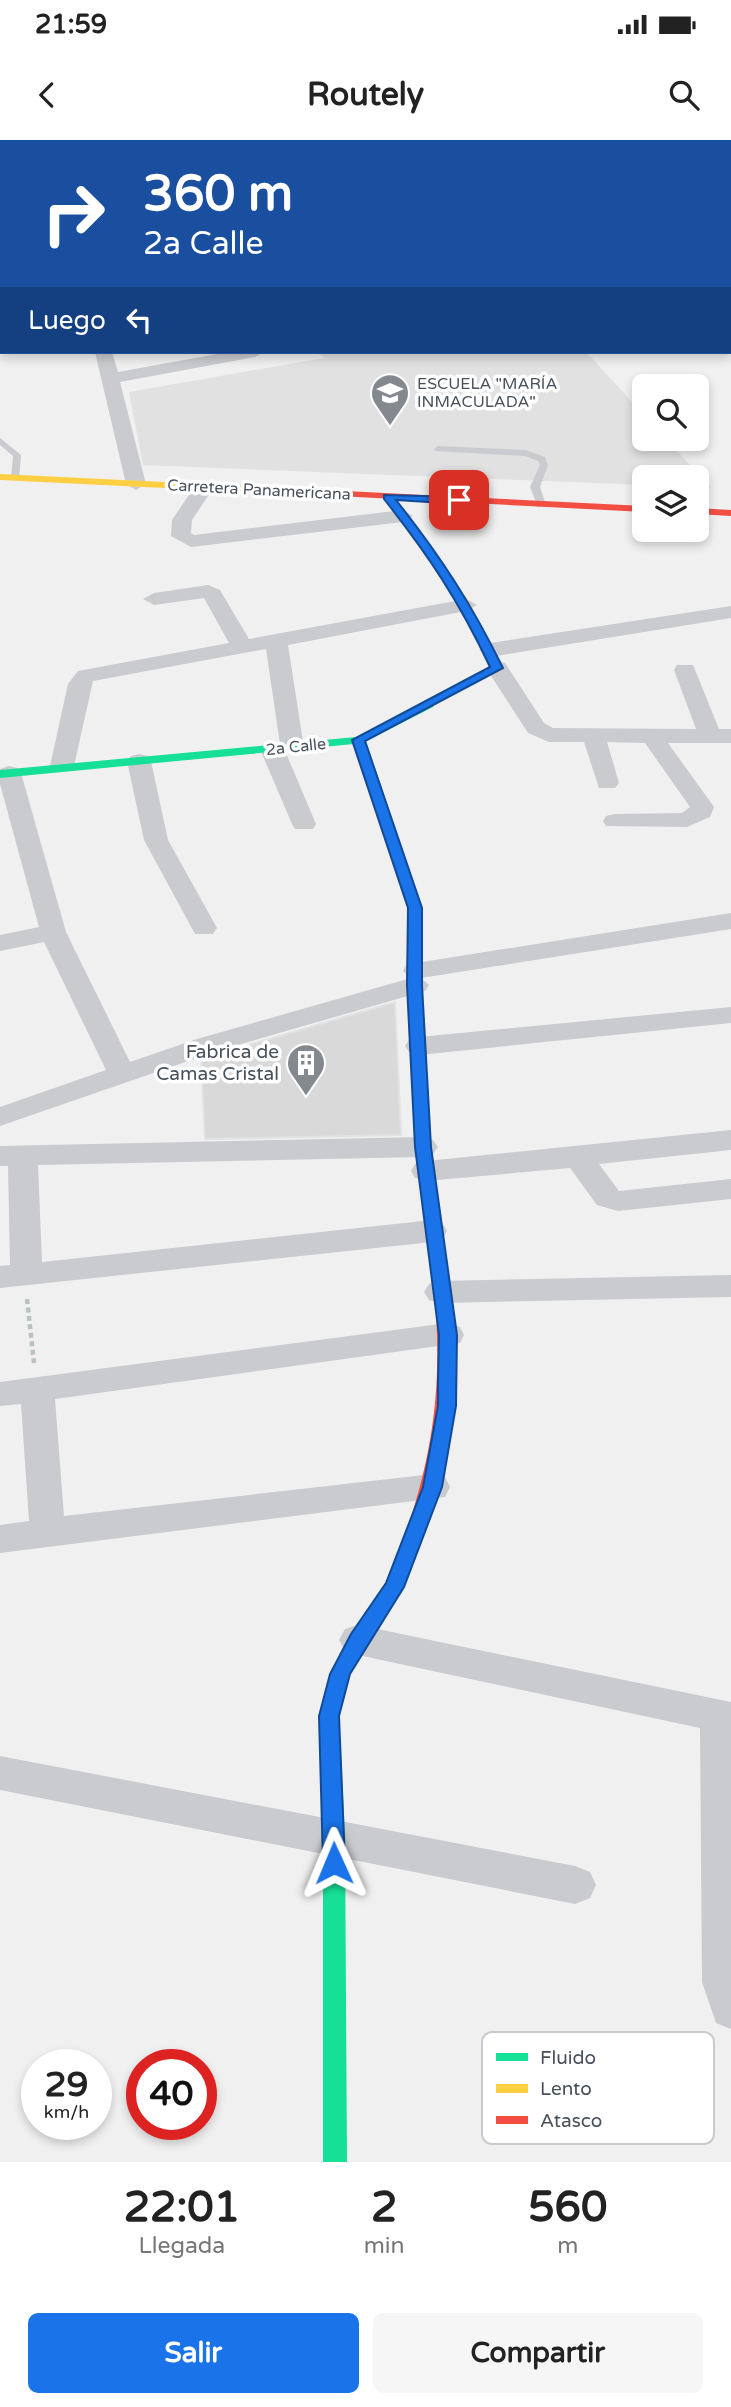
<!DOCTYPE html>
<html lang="es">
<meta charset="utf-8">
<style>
body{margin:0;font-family:"Varela Round",sans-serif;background:#f6f6f6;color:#222;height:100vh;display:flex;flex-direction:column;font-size:26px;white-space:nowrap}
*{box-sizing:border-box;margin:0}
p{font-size:23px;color:#767676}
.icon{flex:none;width:38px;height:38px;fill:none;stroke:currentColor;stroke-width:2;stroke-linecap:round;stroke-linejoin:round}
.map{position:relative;height:2022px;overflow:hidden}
.drawer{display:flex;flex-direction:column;background:#fff;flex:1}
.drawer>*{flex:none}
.banner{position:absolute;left:0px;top:0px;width:732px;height:214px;box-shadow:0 4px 10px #0003;background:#1a4fa0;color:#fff;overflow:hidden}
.buttons{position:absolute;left:632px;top:234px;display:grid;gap:14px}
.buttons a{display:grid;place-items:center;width:77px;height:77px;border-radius:10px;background:#fff;box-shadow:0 4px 10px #0003;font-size:35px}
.speed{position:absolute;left:21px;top:1909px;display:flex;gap:14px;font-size:35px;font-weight:700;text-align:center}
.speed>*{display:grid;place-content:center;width:91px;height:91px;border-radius:50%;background:#fff;box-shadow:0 4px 10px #0003;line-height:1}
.speed small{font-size:18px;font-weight:400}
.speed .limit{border:10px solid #d22;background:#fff;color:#111}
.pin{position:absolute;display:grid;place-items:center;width:60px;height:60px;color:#fff;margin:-30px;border-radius:14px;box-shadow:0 4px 10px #0006}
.me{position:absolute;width:77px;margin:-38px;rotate:359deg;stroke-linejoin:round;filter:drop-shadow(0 0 5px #0008)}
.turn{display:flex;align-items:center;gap:24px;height:147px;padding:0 28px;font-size:32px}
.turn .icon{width:91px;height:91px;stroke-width:2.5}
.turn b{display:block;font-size:49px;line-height:60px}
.then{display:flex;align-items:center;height:66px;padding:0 28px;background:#0003;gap:14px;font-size:26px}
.eta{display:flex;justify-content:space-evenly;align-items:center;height:119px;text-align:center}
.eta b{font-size:42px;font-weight:800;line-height:49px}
.button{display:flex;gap:14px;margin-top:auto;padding:14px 28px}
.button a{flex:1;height:80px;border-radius:10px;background:#1a73e8;color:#fff;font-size:28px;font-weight:800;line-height:80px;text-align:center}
.button a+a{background:#f6f6f6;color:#222}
.status{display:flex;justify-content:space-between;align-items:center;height:49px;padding:0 35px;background:#fff;direction:ltr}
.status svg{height:19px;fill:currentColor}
header{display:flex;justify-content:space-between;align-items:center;height:91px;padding:0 28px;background:#fff;font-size:32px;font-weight:800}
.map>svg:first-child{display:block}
.education{fill:#e2e1e1}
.building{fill:#d9d9da;stroke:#e1e2e3;stroke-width:2}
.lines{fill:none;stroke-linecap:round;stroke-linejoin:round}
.path{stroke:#b8c3c0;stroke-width:4.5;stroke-dasharray:5 3.5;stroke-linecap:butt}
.lane{fill:#cacbce;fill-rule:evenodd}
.street{fill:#cacbce;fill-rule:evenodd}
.fast{fill:#16e098;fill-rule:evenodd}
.slow{fill:#ffcf43;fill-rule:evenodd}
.jam{fill:#f24e42;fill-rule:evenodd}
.route{fill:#1a73e8;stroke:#114b97;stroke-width:2}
.labels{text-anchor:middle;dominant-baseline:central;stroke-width:7;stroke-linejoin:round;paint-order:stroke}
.far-poi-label{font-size:16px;fill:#48515b;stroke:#fff;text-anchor:start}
.far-street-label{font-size:16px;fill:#48515b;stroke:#fff}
.poi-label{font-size:19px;fill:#48515b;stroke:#fff;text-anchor:end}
.key{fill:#fff;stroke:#c8cbce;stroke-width:2}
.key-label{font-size:19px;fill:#48515b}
</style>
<div class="status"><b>21:59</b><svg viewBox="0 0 49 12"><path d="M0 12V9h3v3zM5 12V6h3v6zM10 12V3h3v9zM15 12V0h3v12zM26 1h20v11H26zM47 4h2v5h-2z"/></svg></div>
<header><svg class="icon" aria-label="back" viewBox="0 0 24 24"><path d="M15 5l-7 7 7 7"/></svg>Routely<svg class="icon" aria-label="search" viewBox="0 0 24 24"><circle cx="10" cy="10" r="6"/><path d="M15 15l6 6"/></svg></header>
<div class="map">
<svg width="731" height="2022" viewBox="0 0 731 2022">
<rect width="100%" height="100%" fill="#f0f0f0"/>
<path class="education" d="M 319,212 L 586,212 L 644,275 L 644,299 L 666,299 L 711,348 L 697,347 L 696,338 L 644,338 L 644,345 L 143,325 L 129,252 L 324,218 Z"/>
<path class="building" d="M 395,862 L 401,995 L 205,999 L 201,919 Z"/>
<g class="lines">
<path class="path" d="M 27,1159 L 34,1223"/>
<path class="lane" d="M 0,0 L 6,0 L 7,2 L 2,3 Z
M 153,0 L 159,0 L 159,2 L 153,2 Z
M 0,298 L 21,315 L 19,340 L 11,338 L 13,316 L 0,305 Z
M 438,306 L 526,310 L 545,317 L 548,325 L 540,347 L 546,365 L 538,367 L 530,347 L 540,325 L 538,321 L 525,316 L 435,311 L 434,309 Z"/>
<path class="street" d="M 668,0 L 683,0 L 667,2 Z
M 95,212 L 112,212 L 118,232 L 228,212 L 264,212 L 255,217 L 120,242 L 146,344 L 136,350 L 126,344 Z
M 204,341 L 214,347 L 192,380 L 191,393 L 194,395 L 403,370 L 413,376 L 403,382 L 191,407 L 171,396 L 172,380 L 197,343 Z
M 208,445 L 220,450 L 249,499 L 466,459 L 477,465 L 466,471 L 288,505 L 304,608 L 300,613 L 286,613 L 316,684 L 313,689 L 295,689 L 292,684 L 260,609 L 264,604 L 280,604 L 266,509 L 93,541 L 74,626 L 70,631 L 54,631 L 50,626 L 68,544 L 78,531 L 229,503 L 204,458 L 154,465 L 143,459 L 154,453 Z
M 731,466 L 731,478 L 490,517 L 479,510 L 490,503 Z
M 497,521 L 505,523 L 544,583 L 553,588 L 696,589 L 674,530 L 677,525 L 693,525 L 719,589 L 731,589 L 731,603 L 668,603 L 714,667 L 710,677 L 687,687 L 606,686 L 603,681 L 606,676 L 615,674 L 682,673 L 690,667 L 645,603 L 607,602 L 619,643 L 615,648 L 599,648 L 584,602 L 549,602 L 528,593 L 486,528 Z
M 139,614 L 147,616 L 151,621 L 168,700 L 217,788 L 213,794 L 195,794 L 144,700 L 127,621 L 131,616 Z
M 9,626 L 17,628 L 21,633 L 66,792 L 130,922 L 197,899 L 411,838 L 403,831 L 406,825 L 416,823 L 731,773 L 731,789 L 421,838 L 429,845 L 425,851 L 217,911 L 0,986 L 0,967 L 106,930 L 44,802 L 0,811 L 0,795 L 39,787 L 0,644 L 0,629 Z
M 731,867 L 731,883 L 419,915 L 409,912 L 405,906 L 409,900 L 419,897 Z
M 731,990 L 731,1010 L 599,1024 L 619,1051 L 731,1039 L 731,1059 L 618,1071 L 597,1065 L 570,1028 L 426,1041 L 415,1038 L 411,1031 L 415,1024 L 426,1021 Z
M 423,997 L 433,1000 L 438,1007 L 433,1014 L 423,1017 L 38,1025 L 42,1122 L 432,1080 L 443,1084 L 447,1091 L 443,1098 L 432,1102 L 0,1148 L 0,1126 L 10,1125 L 8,1026 L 0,1026 L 0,1006 Z
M 731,1135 L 731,1157 L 440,1163 L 429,1160 L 424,1152 L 429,1144 L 440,1141 Z
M 448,1183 L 460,1187 L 464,1195 L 460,1203 L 55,1259 L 64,1376 L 433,1334 L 445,1337 L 450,1347 L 445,1357 L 0,1413 L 0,1385 L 29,1381 L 21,1264 L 0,1266 L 0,1242 Z
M 358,1485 L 731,1562 L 731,1889 L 716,1883 L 702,1842 L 700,1588 L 358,1515 L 345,1511 L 339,1500 L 345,1489 Z
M 0,1616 L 575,1726 L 590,1732 L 596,1745 L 590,1758 L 575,1764 L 0,1650 Z"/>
<path class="fast" d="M 0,146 L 2,146 L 2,152 L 0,152 Z
M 429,560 L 435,564 L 433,567 L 366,601 L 422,768 L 422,845 L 431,1007 L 450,1150 L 448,1154 L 436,1154 L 434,1150 L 415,1007 L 408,845 L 408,768 L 354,604 L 0,638 L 0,630 L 356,597 Z
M 413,1391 L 420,1393 L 422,1398 L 401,1453 L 365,1506 L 350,1535 L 339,1576 L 345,1696 L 347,2022 L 323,2022 L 323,1696 L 319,1576 L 330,1534 L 351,1494 L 386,1444 L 406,1393 Z"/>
<path class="slow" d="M 731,123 L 731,129 L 730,129 L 730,124 Z
M 0,334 L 265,347 L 270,350 L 265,353 L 0,340 Z
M 384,355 L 392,355 L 468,460 L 503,528 L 429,568 L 423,564 L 425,561 L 490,527 L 457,460 L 383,357 Z"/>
<path class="jam" d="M 265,347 L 644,366 L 644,372 L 261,352 L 261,348 Z
M 696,368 L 731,370 L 731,376 L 696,374 Z
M 442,1144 L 448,1146 L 450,1150 C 458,1219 457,1285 438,1353 C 433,1369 428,1388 420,1403 L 413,1405 L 406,1403 L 404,1398 C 434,1313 443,1240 434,1150 L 436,1146 Z"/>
</g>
<path class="route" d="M 384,355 L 459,357 L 464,360 L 459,364 L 396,360 C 441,417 471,463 503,528 L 365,601 L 422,768 L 422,845 L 431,1007 L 457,1195 L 456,1266 L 442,1347 L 404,1447 L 350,1534 L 339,1576 L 345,1723 L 342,1730 L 334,1733 L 326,1730 L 323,1723 L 319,1576 L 330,1534 L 351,1494 L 386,1443 L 423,1347 L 438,1266 L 438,1243 L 439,1195 L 415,1007 L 407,845 L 408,768 L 352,600 L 490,527 C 459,461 429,416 384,359 Z"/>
<defs>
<symbol id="school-pin" viewBox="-11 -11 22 30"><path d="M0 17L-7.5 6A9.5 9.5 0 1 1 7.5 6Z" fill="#83898f" stroke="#fff"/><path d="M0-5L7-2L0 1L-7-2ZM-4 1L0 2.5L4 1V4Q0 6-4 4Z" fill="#fff"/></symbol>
<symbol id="building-pin" viewBox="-11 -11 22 30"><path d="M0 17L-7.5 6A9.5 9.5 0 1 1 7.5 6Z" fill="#83898f" stroke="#fff"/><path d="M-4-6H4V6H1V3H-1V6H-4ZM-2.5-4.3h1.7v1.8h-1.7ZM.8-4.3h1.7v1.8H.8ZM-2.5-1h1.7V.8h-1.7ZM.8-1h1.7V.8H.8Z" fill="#fff"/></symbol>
</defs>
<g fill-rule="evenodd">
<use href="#school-pin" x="368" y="231" width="44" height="60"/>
<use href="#building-pin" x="284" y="901" width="44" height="60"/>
</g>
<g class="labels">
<g class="far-poi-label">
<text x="417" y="244">ESCUELA "MARÍA<tspan x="417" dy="18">INMACULADA"</tspan></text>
</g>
<g class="far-street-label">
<text transform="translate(259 350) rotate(3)">Carretera Panamericana</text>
<text transform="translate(296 607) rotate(-6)">2a Calle</text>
</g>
<g class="poi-label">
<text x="279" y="912">Fabrica de<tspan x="279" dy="22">Camas Cristal</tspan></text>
</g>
</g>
<rect x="482" y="1892" width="232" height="112" rx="10" class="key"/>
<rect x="496" y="1913" width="32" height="8" fill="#16e098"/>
<rect x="496" y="1944" width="32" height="9" fill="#ffcf43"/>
<rect x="496" y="1976" width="32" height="8" fill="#f24e42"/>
<g class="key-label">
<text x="540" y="1924">Fluido</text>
<text x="540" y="1955">Lento</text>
<text x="540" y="1987">Atasco</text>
</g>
</svg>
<div class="buttons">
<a><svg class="icon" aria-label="search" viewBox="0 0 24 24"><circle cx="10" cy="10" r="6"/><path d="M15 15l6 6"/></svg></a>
<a><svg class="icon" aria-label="layers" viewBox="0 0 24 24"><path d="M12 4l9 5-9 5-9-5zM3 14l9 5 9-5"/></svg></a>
</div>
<div class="speed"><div>29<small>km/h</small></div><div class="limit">40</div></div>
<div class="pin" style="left:459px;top:360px;background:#d93025"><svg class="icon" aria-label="arrive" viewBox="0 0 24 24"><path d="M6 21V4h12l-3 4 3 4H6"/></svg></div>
<svg class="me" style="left:334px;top:1723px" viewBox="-20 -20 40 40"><path d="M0-17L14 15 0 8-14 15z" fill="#1a73e8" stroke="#fff" stroke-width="4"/></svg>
<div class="banner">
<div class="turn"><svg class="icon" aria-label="right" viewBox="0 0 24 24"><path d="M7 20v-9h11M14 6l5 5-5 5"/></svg><div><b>360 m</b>2a Calle</div></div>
<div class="then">Luego<svg class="icon" aria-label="left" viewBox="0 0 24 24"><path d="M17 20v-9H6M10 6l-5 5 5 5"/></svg></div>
</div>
</div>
<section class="drawer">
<div class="eta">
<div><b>22:01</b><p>Llegada</p></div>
<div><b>2</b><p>min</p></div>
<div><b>560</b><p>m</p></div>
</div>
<div class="button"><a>Salir</a><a>Compartir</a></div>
</section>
